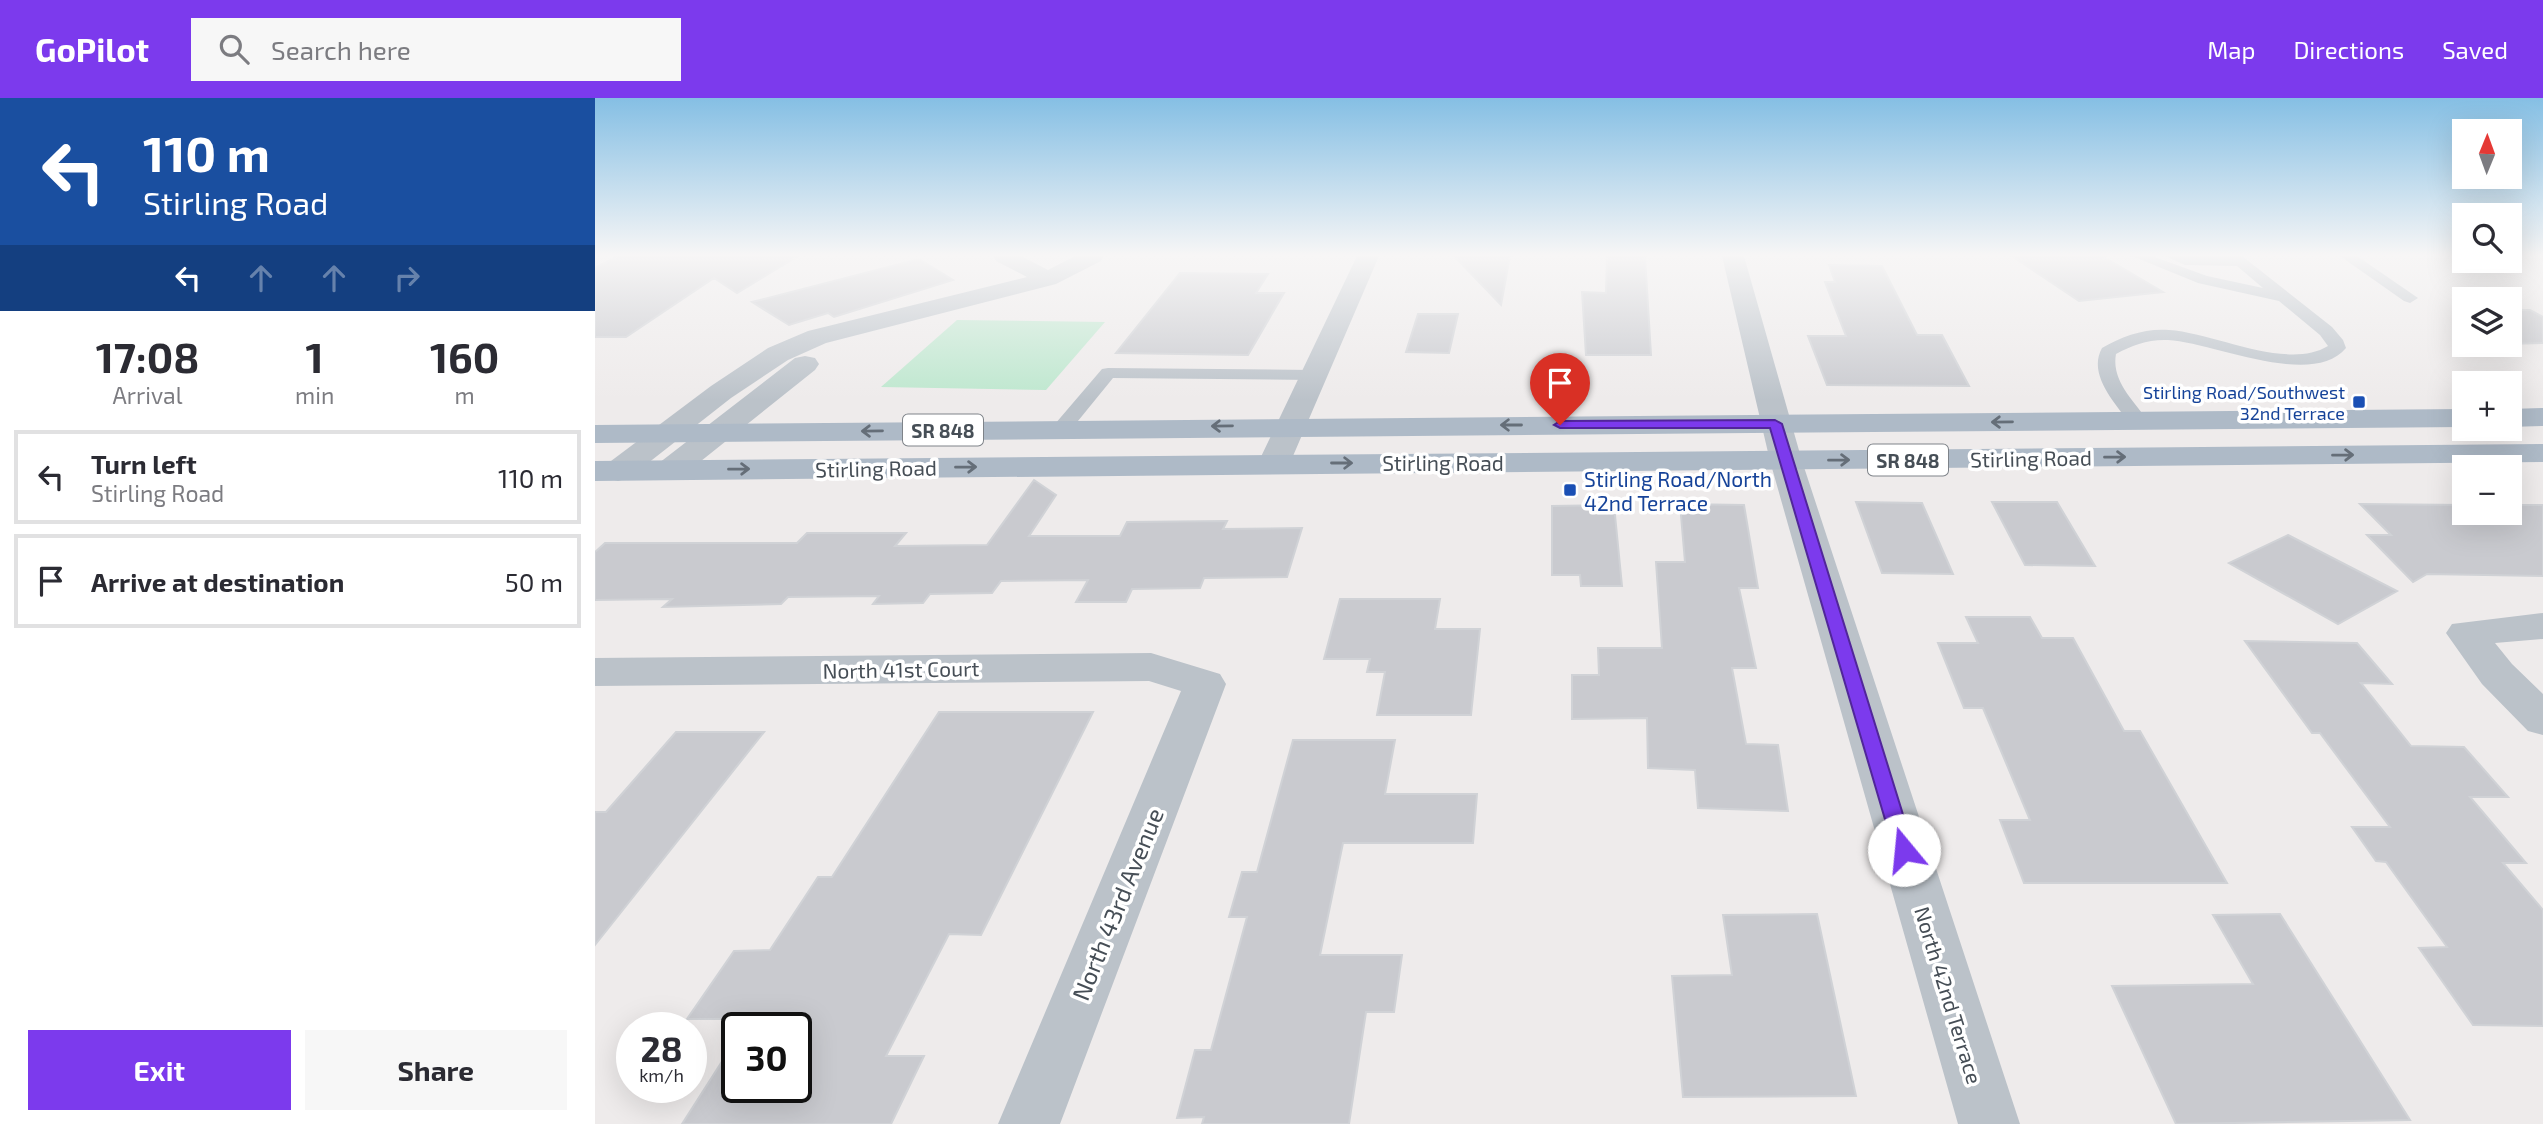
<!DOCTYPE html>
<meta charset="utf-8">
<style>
body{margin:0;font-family:"Exo 2",sans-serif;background:#f7f7f7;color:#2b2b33;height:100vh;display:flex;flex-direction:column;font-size:26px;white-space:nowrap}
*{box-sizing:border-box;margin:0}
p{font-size:23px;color:#7c7c81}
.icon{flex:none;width:38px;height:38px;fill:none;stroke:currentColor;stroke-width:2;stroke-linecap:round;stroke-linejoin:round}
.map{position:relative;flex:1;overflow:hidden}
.panel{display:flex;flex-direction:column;background:#fff;width:595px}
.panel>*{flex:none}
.top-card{background:#1a4fa0;color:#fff;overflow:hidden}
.needle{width:46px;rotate:1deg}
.fabs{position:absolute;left:1857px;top:21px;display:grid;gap:14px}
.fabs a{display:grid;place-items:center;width:70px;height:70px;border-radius:0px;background:#fff;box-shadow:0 7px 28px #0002;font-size:35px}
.speed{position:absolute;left:21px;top:914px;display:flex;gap:14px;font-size:35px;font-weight:700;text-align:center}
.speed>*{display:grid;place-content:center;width:91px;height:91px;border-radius:50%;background:#fff;box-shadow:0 7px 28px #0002;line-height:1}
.speed small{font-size:18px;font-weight:400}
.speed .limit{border:4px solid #111;border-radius:10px;background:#fff;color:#111}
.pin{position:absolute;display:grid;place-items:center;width:60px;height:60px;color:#fff;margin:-72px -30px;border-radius:50% 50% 50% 0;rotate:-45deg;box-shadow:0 0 7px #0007}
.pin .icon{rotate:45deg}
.me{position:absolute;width:77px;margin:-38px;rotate:343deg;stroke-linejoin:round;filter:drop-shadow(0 0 5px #0008)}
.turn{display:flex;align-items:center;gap:24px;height:147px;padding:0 28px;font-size:32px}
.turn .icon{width:91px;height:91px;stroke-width:2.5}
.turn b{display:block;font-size:49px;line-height:60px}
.lanes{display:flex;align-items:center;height:66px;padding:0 28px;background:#0003;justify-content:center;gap:35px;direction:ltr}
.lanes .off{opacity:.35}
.eta{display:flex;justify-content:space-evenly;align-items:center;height:119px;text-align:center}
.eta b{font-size:42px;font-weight:700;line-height:49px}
.cta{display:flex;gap:14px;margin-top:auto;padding:14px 28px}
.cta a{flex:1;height:80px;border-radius:0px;background:#7c3aed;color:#fff;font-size:28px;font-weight:700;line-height:80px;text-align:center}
.cta a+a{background:#f7f7f7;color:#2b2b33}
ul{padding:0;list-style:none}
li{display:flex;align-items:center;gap:21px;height:94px;margin:0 14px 10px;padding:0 14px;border:4px solid #e1e1e2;border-radius:0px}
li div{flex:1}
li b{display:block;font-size:26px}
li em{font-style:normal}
header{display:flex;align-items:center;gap:42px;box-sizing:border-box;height:98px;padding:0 35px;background:#7c3aed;color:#fff}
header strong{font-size:33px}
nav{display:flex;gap:38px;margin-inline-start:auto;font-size:24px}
.search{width:490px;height:63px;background:#f7f7f7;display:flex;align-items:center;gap:18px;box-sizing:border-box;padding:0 24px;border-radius:0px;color:#7c7c81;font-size:26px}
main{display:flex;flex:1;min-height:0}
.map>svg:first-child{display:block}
.green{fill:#bde7ce}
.building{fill:#c9cacf;stroke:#d0d2d6;stroke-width:2}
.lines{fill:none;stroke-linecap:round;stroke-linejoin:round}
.service{fill:#bbc2c9;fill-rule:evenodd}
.minor{fill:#bbc2c9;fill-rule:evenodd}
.primary{fill:#aebac7;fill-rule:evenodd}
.oneway{stroke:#656e78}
.route{fill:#7c3aed;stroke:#51269a;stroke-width:2}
.transit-dot{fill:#1a4fb4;stroke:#fff;stroke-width:2.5}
.labels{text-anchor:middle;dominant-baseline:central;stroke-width:7;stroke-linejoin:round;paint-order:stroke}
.far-transit-label{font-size:18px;fill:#164399;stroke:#fff;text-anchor:end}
.shield{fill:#fff;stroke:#7e8389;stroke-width:2}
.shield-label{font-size:19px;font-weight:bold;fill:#464e56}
.street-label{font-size:21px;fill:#464e56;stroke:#fff}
.transit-label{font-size:21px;fill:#164399;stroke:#fff;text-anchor:start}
.near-street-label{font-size:24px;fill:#464e56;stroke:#fff}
</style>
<header>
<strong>GoPilot</strong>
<div class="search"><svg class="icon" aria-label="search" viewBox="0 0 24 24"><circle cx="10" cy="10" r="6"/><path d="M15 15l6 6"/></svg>Search here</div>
<nav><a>Map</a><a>Directions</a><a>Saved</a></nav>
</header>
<main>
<section class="panel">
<div class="top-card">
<div class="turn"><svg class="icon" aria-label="left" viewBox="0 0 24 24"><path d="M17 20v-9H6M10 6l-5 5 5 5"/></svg><div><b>110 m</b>Stirling Road</div></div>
<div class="lanes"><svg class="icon" aria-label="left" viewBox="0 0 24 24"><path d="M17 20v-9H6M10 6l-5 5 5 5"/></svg><svg class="icon off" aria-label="ahead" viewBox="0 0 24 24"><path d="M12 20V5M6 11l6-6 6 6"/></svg><svg class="icon off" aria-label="ahead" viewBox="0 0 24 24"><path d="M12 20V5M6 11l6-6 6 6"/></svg><svg class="icon off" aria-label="right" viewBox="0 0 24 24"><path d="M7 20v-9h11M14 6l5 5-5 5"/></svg></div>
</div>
<div class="eta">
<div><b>17:08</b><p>Arrival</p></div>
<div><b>1</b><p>min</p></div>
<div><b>160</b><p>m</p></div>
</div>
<ul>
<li><svg class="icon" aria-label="left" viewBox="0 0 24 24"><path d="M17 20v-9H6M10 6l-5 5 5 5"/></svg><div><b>Turn left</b><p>Stirling Road</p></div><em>110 m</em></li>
<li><svg class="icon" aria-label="arrive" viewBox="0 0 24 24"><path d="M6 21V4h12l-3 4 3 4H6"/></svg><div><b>Arrive at destination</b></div><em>50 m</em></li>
</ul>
<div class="cta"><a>Exit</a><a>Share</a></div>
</section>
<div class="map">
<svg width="1948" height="1026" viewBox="0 0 1948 1026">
<rect width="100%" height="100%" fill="#eeebeb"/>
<path class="green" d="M 362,222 L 510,224 L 451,292 L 286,289 Z"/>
<path class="building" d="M 23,158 L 203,158 L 142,195 L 119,180 L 31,239 L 0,239 L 0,170 Z
M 859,158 L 915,158 L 906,207 Z
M 1012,158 L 1050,158 L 1056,257 L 991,257 L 987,194 L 1011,195 Z
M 1417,158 L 1507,158 L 1568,194 L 1484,203 Z
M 324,161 L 358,182 L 239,219 L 233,215 L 194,227 L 157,204 Z
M 1234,167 L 1287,168 L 1322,237 L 1347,237 L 1374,288 L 1232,287 L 1213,238 L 1251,238 L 1230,184 L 1240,184 Z
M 585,175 L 673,176 L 661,195 L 689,195 L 653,257 L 521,255 Z
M 1914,212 L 1935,212 L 1948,219 L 1948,245 L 1914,246 Z
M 823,216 L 863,216 L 854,255 L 811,254 Z
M 439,382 L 461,397 L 434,438 L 525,438 L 532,424 L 632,423 L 628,431 L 707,430 L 692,479 L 609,480 L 605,490 L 537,491 L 531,504 L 481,504 L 493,482 L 406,483 L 397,495 L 335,496 L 328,505 L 278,506 L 284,498 L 193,499 L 186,506 L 68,509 L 77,501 L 0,502 L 0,454 L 10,445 L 202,445 L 212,435 L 311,435 L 300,448 L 392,447 Z
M 1261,404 L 1327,405 L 1358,476 L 1287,475 Z
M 1397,404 L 1462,404 L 1500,468 L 1430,467 Z
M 1085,406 L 1149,407 L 1163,490 L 1144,490 L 1161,570 L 1137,570 L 1151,646 L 1183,647 L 1193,713 L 1103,710 L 1100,672 L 1053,670 L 1052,620 L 977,621 L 977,577 L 1004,577 L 1003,550 L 1067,550 L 1061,464 L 1090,464 Z
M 1765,406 L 1869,407 L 1869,415 L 1914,415 L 1914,407 L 1948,407 L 1948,478 L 1832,476 L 1818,484 L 1772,437 L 1796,437 Z
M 1019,407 L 1027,488 L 986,488 L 985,477 L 957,477 L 957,408 Z
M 1693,437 L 1802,493 L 1743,526 L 1634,465 Z
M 745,501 L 845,501 L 840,531 L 885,531 L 876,617 L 782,617 L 790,574 L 772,574 L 775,561 L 729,561 Z
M 1371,519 L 1435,519 L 1447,540 L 1478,540 L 1529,633 L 1545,633 L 1632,785 L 1429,785 L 1405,722 L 1435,722 L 1388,610 L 1369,610 L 1343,545 L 1383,545 Z
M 1650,543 L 1762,545 L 1797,586 L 1766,585 L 1816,648 L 1869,649 L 1913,699 L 1875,699 L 1931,765 L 1908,765 L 1948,812 L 1948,928 L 1878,927 L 1824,850 L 1852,849 L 1791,764 L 1781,763 L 1757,729 L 1795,729 L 1725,635 L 1717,635 Z
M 344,614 L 498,614 L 386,837 L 354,836 L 291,958 L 329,958 L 296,1026 L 87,1026 L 142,940 L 142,989 L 201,989 L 201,929 L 149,929 L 154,921 L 92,921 L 139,853 L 175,852 L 223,779 L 237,779 Z
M 81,634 L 169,634 L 0,847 L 0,714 L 11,714 Z
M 698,642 L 800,642 L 790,696 L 882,696 L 878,745 L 748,745 L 725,857 L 807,857 L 799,914 L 771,914 L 754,1026 L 607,1026 L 609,1019 L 582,1020 L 600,952 L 616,952 L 652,819 L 634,819 L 647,774 L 662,774 Z
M 1222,816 L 1261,998 L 1088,999 L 1077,878 L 1137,877 L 1128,817 Z
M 1685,816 L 1815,1022 L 1581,1026 L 1517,888 L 1658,886 L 1618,817 Z"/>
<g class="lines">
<path class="service" d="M 1537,158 L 1557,158 L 1612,178 L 1668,190 L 1642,168 L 1590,167 L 1570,158 L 1647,158 L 1737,229 L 1748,242 L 1751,250 C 1717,291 1617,244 1573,242 C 1554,241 1537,247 1521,256 C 1516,283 1539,303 1553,323 L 1550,327 L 1536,327 C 1521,306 1492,277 1507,250 C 1527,238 1551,230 1574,232 C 1620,235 1692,273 1733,248 L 1725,237 L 1684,203 L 1603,185 Z
M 1745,158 L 1762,158 L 1823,200 L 1815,205 L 1809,203 Z
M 513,270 L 718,272 L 727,277 L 718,282 L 518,280 L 474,334 L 460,334 L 457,330 L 460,326 L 507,271 Z"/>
<path class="minor" d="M 398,158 L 426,158 L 453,172 L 480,158 L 509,158 L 506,163 L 461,186 L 231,245 L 193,262 L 136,300 L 34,380 L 23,383 L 12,380 L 7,373 L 12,366 L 116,288 L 173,250 L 213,233 L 432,179 L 401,163 Z
M 762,158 L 784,158 L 695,365 L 690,372 L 679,375 L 668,372 L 663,365 Z
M 1127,158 L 1149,158 L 1207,363 L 1425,1026 L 1363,1026 L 1175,363 Z
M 210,258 L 220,260 L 224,266 L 220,272 L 86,379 L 75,382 L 64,379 L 59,372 L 64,365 L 200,260 Z
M 1948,515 L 1948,541 L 1900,545 L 1917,566 L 1948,596 L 1948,637 L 1933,633 L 1887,586 L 1851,535 L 1857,526 Z
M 556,555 L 625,576 L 631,586 L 465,1026 L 403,1026 L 586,593 L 554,583 L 0,588 L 0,560 Z"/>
<path class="primary" d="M 1948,310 L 1948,328 L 1914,329 L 1914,311 Z
M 1869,311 L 1869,329 L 0,345 L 0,327 Z
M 1948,346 L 1948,364 L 0,383 L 0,363 Z"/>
</g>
<defs><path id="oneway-shaft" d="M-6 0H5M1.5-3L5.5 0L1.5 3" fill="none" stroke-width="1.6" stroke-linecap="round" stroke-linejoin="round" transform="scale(1.75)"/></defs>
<g class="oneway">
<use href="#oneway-shaft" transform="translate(1407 324) rotate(179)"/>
<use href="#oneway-shaft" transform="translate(916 327) rotate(180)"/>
<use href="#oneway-shaft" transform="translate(627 328) rotate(179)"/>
<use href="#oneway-shaft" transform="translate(277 333) rotate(179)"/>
<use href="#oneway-shaft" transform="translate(1748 357) rotate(-1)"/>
<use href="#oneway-shaft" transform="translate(1520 359) rotate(-1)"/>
<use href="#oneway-shaft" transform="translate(1244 362) rotate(-1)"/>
<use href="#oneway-shaft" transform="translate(747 365)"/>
<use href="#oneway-shaft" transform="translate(371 369) rotate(-1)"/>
<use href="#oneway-shaft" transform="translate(144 371) rotate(-1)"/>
</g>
<linearGradient id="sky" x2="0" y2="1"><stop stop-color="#85bfe4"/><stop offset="0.52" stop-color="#f7f6f6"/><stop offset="1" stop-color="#f7f6f6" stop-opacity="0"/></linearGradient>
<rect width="1948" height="302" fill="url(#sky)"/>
<path class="route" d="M 1180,322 L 1187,326 L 1319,752 L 1316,758 L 1309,760 L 1301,758 L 1299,752 L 1175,330 L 965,330 L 959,327 L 965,323 Z"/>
<g class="transit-dot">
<rect x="1757" y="297" width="14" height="14" rx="3.5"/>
<rect x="968" y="385" width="14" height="14" rx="3.5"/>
</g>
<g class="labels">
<g class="far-transit-label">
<text x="1750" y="294">Stirling Road/Southwest<tspan x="1750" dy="21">32nd Terrace</tspan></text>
</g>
<g class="shield">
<rect x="308" y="316.5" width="80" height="31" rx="5"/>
<rect x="1273" y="346.5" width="80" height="31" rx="5"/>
</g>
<g class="shield-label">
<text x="348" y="332">SR 848</text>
<text x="1313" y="362">SR 848</text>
</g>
<g class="street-label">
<text transform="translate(1436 360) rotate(-1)">Stirling Road</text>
<text x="848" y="364">Stirling Road</text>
<text transform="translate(281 370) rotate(-1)">Stirling Road</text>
<text transform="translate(306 571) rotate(-1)">North 41st Court</text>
<text transform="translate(1354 897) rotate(73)">North 42nd Terrace</text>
</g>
<g class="transit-label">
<text x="989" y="380">Stirling Road/North<tspan x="989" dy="24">42nd Terrace</tspan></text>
</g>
<g class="near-street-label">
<text transform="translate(522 806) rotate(-68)">North 43rd Avenue</text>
</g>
</g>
</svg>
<div class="fabs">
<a><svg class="needle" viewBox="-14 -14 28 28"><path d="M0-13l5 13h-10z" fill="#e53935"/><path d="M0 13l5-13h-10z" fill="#7c7c81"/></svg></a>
<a><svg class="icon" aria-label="search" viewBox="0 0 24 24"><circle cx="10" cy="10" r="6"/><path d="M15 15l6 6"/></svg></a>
<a><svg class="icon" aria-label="layers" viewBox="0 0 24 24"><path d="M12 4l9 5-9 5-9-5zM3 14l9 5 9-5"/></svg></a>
<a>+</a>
<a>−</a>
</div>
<div class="speed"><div>28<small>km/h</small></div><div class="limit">30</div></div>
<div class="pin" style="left:965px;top:327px;background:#d93025"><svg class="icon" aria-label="arrive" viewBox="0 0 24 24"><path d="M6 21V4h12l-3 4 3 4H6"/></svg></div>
<svg class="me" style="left:1309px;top:752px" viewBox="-20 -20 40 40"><circle r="19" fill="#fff"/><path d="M0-13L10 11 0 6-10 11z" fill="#7c3aed"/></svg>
</div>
</main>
